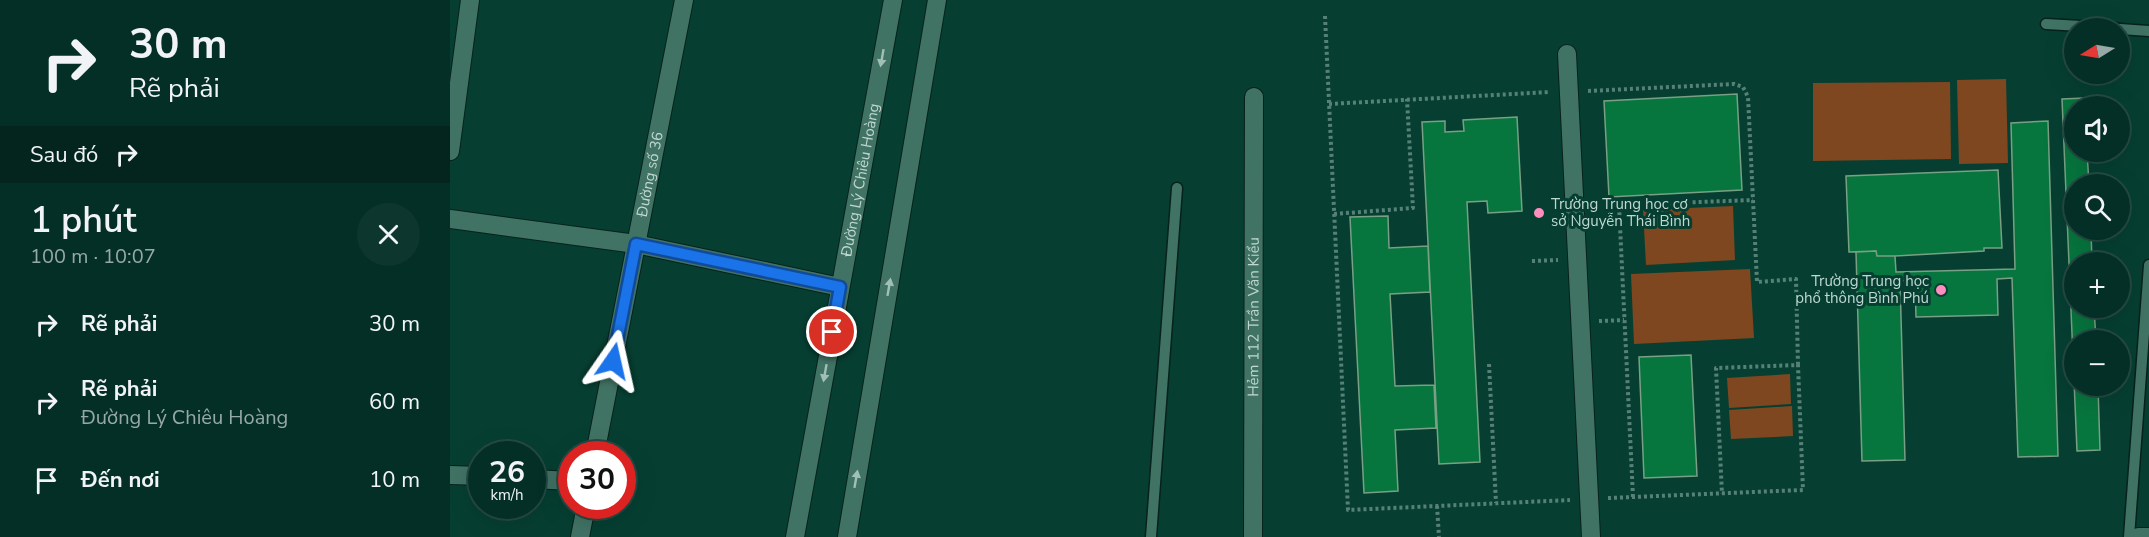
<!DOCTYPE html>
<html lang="vi">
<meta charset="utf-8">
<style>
body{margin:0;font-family:"Nunito Sans",sans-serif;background:#0d372e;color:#f1f3f6;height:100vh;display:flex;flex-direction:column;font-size:22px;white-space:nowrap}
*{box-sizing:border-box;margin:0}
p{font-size:20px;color:#97a9a7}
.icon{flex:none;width:33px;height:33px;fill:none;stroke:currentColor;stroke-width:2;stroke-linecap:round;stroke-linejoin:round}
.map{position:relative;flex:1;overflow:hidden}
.sheet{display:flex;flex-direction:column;background:#042f26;width:450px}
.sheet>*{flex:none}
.top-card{background:#042f26;color:#f1f3f6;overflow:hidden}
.needle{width:39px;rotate:259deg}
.buttons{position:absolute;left:1614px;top:18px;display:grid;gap:12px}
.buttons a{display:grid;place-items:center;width:66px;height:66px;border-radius:50%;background:#042f26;box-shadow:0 6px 24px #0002,0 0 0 2px #254a43;font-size:30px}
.speed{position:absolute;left:18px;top:441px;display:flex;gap:12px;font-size:30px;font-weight:700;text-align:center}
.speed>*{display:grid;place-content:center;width:78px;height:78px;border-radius:50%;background:#042f26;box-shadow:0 6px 24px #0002,0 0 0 2px #254a43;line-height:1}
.speed small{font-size:15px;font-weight:400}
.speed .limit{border:9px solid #d22;background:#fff;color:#111}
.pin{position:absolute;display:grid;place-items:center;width:51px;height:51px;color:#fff;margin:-26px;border:3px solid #fff;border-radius:50%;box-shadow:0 2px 6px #0007}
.me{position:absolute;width:66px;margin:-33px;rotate:11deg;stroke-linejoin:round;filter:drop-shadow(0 0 4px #0008)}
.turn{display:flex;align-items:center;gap:21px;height:126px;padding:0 30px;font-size:27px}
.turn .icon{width:78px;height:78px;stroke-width:2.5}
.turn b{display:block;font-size:42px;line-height:51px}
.then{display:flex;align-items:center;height:57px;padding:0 30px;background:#0003;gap:12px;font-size:22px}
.round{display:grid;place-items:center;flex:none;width:63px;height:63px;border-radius:32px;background:#0d372e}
.headline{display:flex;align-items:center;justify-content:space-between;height:102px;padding:0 30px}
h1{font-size:36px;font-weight:600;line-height:45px}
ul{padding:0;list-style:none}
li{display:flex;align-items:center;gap:18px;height:78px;padding:0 30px}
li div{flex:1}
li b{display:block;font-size:22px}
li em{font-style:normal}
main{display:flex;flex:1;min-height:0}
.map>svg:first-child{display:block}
.green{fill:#7e4720}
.building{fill:#07753e;stroke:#79a084;stroke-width:1.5}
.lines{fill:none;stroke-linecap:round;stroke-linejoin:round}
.service-casing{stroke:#07221b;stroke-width:13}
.minor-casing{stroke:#07221b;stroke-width:20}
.tertiary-casing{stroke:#07221b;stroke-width:20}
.secondary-casing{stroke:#07221b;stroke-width:20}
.path{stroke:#568177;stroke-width:4;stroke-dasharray:3 3;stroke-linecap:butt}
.service{stroke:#417365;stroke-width:10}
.minor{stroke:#417365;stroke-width:18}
.tertiary{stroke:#417365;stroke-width:18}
.secondary{stroke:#417365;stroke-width:18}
.oneway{fill:#a0bfb5}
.route-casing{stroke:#114b97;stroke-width:15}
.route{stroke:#1a73e8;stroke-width:10}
.poi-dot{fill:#fd8ebe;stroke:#063f32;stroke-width:2}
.labels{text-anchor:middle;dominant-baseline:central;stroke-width:6;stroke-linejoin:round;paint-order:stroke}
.street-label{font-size:15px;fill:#bfd8d0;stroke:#063f32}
.poi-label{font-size:15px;fill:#bfd8d0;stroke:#063f32;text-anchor:start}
</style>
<main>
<section class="sheet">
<div class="top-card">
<div class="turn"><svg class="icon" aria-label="right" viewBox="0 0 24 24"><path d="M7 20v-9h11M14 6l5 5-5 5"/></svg><div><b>30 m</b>Rẽ phải</div></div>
<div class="then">Sau đó<svg class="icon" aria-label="right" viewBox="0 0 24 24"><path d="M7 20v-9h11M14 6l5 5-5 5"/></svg></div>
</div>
<div class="headline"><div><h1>1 phút</h1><p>100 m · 10:07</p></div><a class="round"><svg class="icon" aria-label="close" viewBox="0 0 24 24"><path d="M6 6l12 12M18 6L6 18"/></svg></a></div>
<ul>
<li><svg class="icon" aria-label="right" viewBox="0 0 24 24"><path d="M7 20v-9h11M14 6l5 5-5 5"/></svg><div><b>Rẽ phải</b></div><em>30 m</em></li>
<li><svg class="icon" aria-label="right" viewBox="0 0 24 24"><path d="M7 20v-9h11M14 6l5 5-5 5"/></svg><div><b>Rẽ phải</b><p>Đường Lý Chiêu Hoàng</p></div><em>60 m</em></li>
<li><svg class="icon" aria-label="arrive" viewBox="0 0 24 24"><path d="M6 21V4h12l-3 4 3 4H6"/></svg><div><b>Đến nơi</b></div><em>10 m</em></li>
</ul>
</section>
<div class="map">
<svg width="1699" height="537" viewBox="0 0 1699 537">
<rect width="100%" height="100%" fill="#063f32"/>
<path class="green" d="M 1556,79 L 1558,163 L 1509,164 L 1507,80 Z
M 1500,82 L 1501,159 L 1363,161 L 1363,83 Z
M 1283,206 L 1285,260 L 1196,265 L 1193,210 Z
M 1300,269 L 1304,338 L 1184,344 L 1181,274 Z
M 1340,374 L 1341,404 L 1279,408 L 1277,378 Z
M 1342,406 L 1343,436 L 1281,439 L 1279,410 Z"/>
<path class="building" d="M 1287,94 L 1292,190 L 1159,197 L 1154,101 Z
M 1635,98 L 1636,106 L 1624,106 L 1624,152 L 1637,152 L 1639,184 L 1624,184 L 1624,230 L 1641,230 L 1642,262 L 1624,262 L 1624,308 L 1644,308 L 1646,340 L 1624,340 L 1624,386 L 1648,386 L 1650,450 L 1627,451 L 1612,99 Z
M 1067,117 L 1072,211 L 1038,213 L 1037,201 L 1017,202 L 1030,462 L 989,464 L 972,122 L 995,121 L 995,132 L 1014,131 L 1013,120 Z
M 1598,121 L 1608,456 L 1568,457 L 1562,278 L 1547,279 L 1548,315 L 1466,317 L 1465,280 L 1450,281 L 1455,460 L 1412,461 L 1406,252 L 1426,251 L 1427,256 L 1445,256 L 1446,272 L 1565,269 L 1561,123 Z
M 1548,170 L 1552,248 L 1534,248 L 1534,251 L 1445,256 L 1427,256 L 1426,251 L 1399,252 L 1396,176 Z
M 938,216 L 939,248 L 978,246 L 980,292 L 940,294 L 945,386 L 984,385 L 986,428 L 945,430 L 948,491 L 914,493 L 900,217 Z
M 1241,355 L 1247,476 L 1194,478 L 1189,357 Z"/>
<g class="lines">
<defs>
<path id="service" d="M 1596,24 L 1666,28
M 1670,29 L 1699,31
M 701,537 L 727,188
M 1679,537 L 1699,265"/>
<g id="minor">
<path d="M 1117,54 L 1141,537"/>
<path d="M 0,151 L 20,0"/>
<path d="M 0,219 L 186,244 L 390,287"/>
<path id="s1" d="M 145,454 L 234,0"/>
<path d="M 0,475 L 32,476"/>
<path d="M 82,479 L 122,481"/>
<path d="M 130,537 L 136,506"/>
<path id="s2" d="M 803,537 L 804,97"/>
</g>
<path id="tertiary" d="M 1688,537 L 1699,537"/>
<g id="secondary">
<path id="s3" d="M 345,537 L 443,0"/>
<path d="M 397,537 L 487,0"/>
</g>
</defs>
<use href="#service" class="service-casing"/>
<use href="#minor" class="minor-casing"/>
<use href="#tertiary" class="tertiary-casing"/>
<use href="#secondary" class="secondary-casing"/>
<path class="path" d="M 875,16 L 898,510 L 1120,500
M 1138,91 L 1284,84 L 1293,87 L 1298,97 L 1307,282 L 1346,279 L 1348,365
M 879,104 L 1100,92
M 884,214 L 963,208 L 957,99
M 1082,261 L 1108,260
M 1149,321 L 1174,320
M 1039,364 L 1046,503
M 1183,497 L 1169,205 L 1303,200
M 1158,498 L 1353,490 L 1348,365 L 1266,368 L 1272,494
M 987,506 L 989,537"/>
<use href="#service" class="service"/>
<use href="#minor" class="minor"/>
<use href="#tertiary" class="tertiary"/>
<use href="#secondary" class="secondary"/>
</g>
<defs><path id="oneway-solid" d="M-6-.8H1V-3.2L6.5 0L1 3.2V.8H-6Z" transform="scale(1.5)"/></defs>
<g class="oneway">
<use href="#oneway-solid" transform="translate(432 58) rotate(100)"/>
<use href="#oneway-solid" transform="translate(439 287) rotate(-80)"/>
<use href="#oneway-solid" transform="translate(375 373) rotate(100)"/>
<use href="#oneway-solid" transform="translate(406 479) rotate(-80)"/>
</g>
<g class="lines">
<defs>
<path id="route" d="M 163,361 L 186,244 L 390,287 L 382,332"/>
</defs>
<use href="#route" class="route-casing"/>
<use href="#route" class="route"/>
</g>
<g class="poi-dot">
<circle cx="1089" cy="213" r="6"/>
<circle cx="1491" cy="290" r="6"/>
</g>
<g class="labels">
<g class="street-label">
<text stroke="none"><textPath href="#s1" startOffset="285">Đường số 36</textPath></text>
<text stroke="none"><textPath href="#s3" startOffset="363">Đường Lý Chiêu Hoàng</textPath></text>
<text stroke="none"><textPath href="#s2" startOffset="220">Hẻm 112 Trần Văn Kiểu</textPath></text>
</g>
<g class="poi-label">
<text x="1101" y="204">Trường Trung học cơ<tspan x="1101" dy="17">sở Nguyễn Thái Bình</tspan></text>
<text x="1479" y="281" text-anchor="end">Trường Trung học<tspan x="1479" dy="17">phổ thông Bình Phú</tspan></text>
</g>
</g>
</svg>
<div class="buttons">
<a><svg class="needle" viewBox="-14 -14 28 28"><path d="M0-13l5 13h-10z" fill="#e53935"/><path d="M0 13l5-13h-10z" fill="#97a9a7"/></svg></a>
<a><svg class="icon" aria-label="sound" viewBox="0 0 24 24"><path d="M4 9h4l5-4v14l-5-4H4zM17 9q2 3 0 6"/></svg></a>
<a><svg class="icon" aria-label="search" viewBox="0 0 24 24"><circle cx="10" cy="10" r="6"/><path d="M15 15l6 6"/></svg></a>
<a>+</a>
<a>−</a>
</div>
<div class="speed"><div>26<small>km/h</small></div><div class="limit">30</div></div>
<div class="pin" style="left:382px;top:332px;background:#d93025"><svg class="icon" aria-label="arrive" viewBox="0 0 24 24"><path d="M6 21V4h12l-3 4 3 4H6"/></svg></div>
<svg class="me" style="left:163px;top:361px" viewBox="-20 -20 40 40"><path d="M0-17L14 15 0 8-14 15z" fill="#1a73e8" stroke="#fff" stroke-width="4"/></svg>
</div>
</main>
